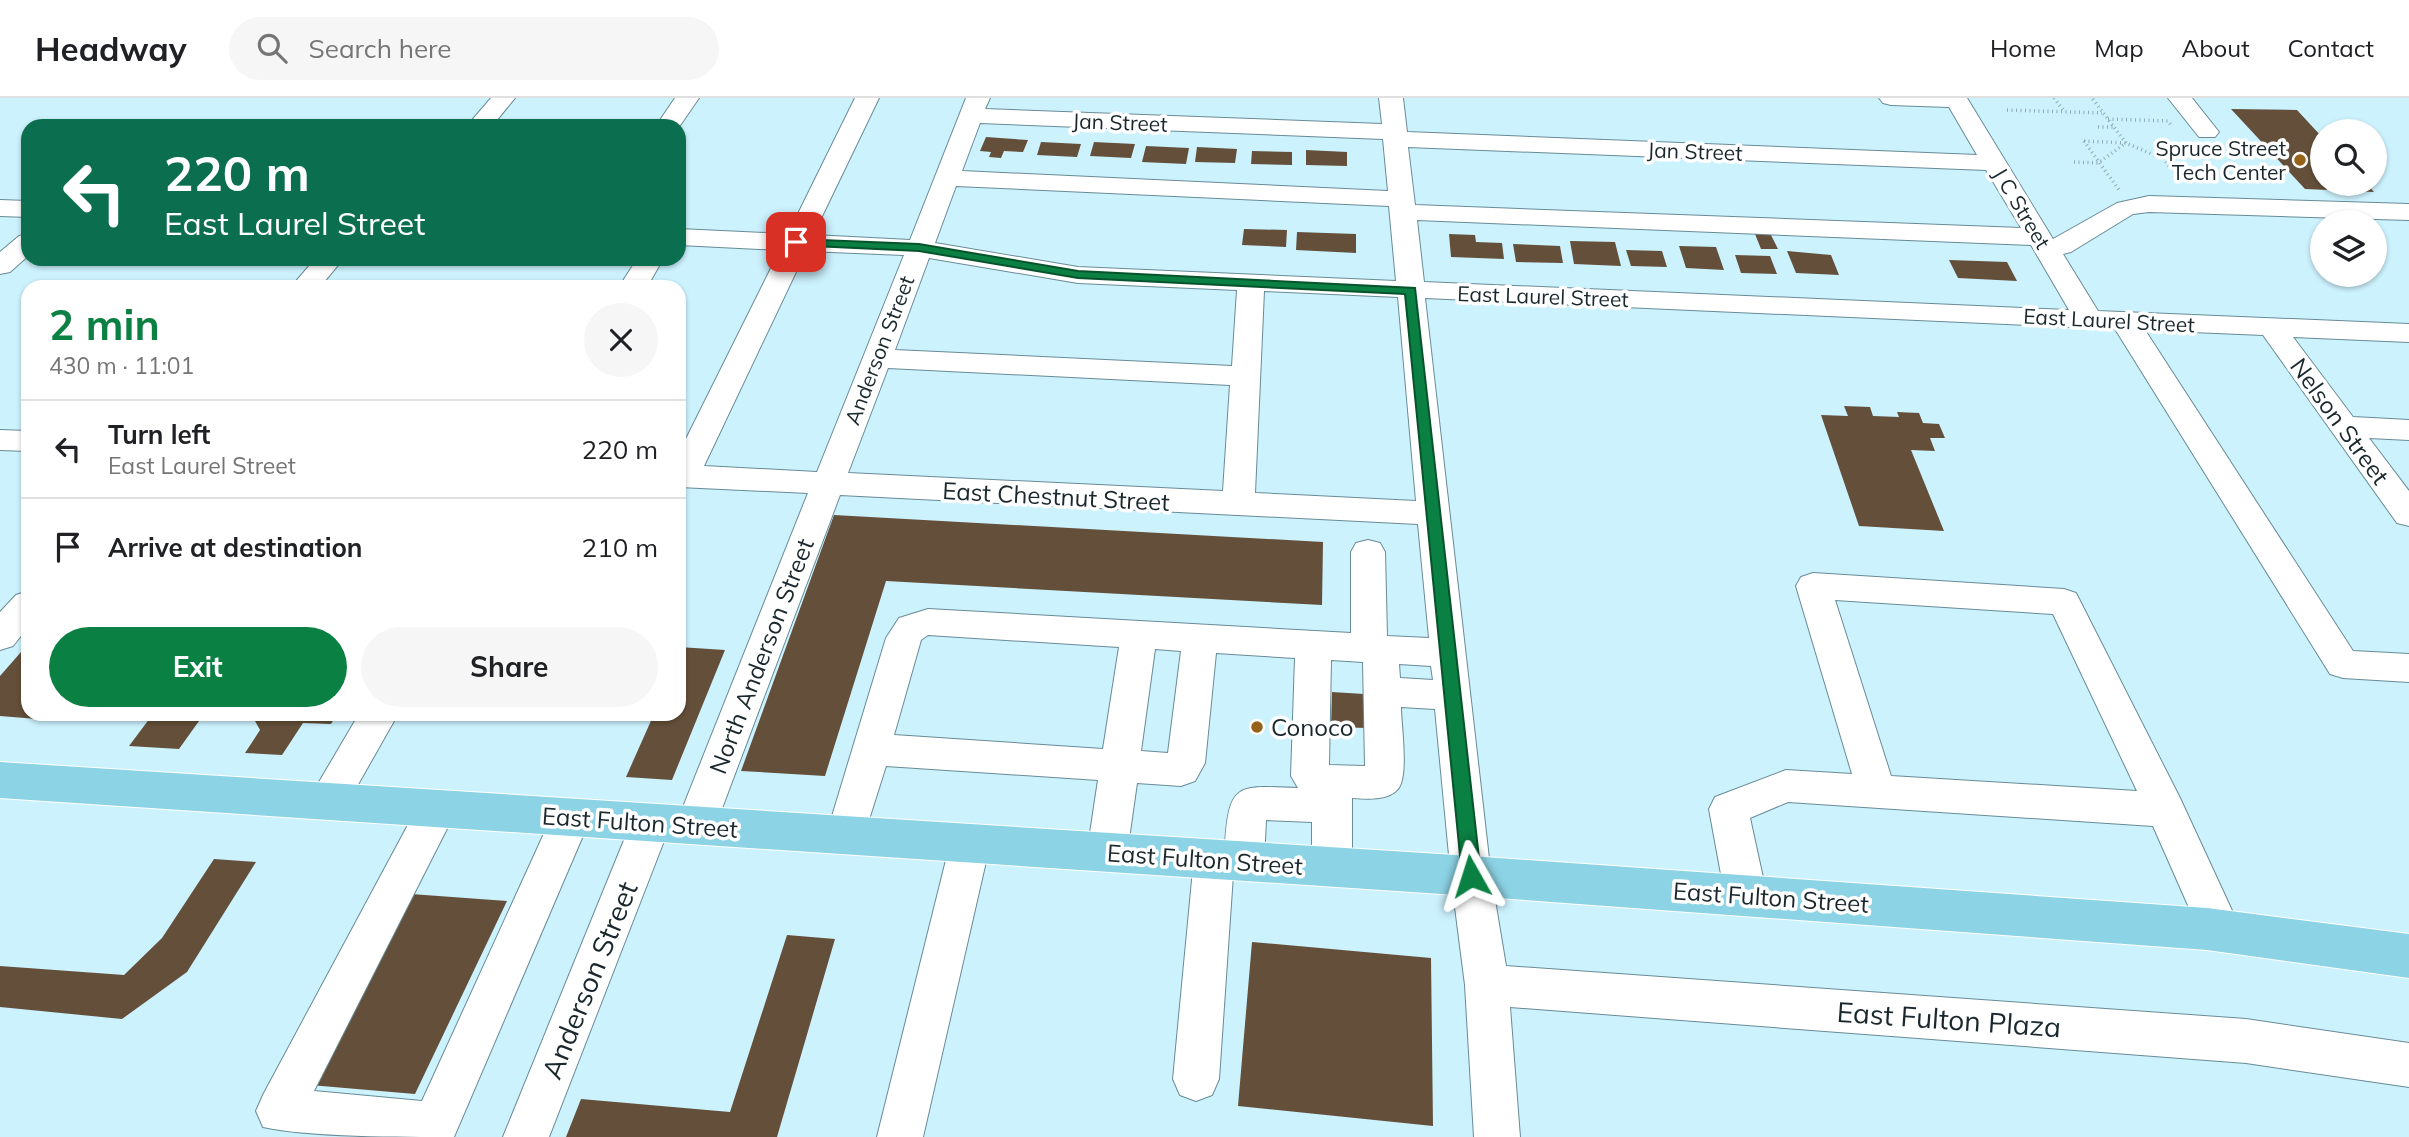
<!DOCTYPE html>
<meta charset="utf-8">
<style>
body{margin:0;font-family:Mulish,sans-serif;background:#f6f6f6;color:#202124;height:100vh;display:flex;flex-direction:column;font-size:26px;white-space:nowrap}
*{box-sizing:border-box;margin:0}
p{font-size:23px;color:#757577}
.icon{flex:none;width:38px;height:38px;fill:none;stroke:currentColor;stroke-width:2;stroke-linecap:round;stroke-linejoin:round}
.map{position:relative;flex:1;overflow:hidden}
.side{position:absolute;left:21px;top:182px;width:665px;height:441px;display:flex;flex-direction:column;background:#fff;border-radius:21px;box-shadow:0 2px 5px #0004}
.side>*{flex:none}
.banner{position:absolute;left:21px;top:21px;width:665px;height:147px;border-radius:21px;box-shadow:0 2px 5px #0004;background:#0b6e4f;color:#fff;overflow:hidden}
.fabs{position:absolute;left:2310px;top:21px;display:grid;gap:14px}
.fabs a{display:grid;place-items:center;width:77px;height:77px;border-radius:50%;background:#fff;box-shadow:0 2px 5px #0004;font-size:35px}
.pin{position:absolute;display:grid;place-items:center;width:60px;height:60px;color:#fff;margin:-30px;border-radius:14px;box-shadow:0 4px 10px #0006}
.me{position:absolute;width:77px;margin:-38px;rotate:354deg;stroke-linejoin:round;filter:drop-shadow(0 0 5px #0008)}
.turn{display:flex;align-items:center;gap:24px;height:147px;padding:0 28px;font-size:32px}
.turn .icon{width:91px;height:91px;stroke-width:2.5}
.turn b{display:block;font-size:49px;line-height:60px}
.round{display:grid;place-items:center;flex:none;width:74px;height:74px;border-radius:37px;background:#f6f6f6}
.headline{display:flex;align-items:center;justify-content:space-between;height:119px;padding:0 28px}
h1{font-size:42px;font-weight:700;line-height:52px;color:#0b8043}
.cta{display:flex;gap:14px;margin-top:auto;padding:14px 28px}
.cta a{flex:1;height:80px;border-radius:42px;background:#0b8043;color:#fff;font-size:28px;font-weight:700;line-height:80px;text-align:center}
.cta a+a{background:#f6f6f6;color:#202124}
ul{padding:0;list-style:none}
li{display:flex;align-items:center;gap:21px;height:98px;padding:0 28px;border-top:2px solid #e0e0e0}
li div{flex:1}
li b{display:block;font-size:26px}
li em{font-style:normal}
header{display:flex;align-items:center;gap:42px;box-sizing:border-box;height:98px;padding:0 35px;background:#fff;border-bottom:2px solid #e0e0e0}
header strong{font-size:33px}
nav{display:flex;gap:38px;margin-inline-start:auto;font-size:24px}
.search{width:490px;height:63px;background:#f6f6f6;display:flex;align-items:center;gap:18px;box-sizing:border-box;padding:0 24px;border-radius:38px;color:#757577;font-size:26px}
.map>svg:first-child{display:block}
.building{fill:#64503a}
.lines{fill:none;stroke-linecap:round;stroke-linejoin:round}
.minor-casing{stroke:#688b96;stroke-width:2}
.major-casing{stroke:#fff;stroke-width:2}
.path{stroke:#8dabb4;stroke-width:3.5;stroke-dasharray:1 3.5;stroke-linecap:butt}
.minor{fill:#fff;fill-rule:evenodd}
.major{fill:#8cd3e5;fill-rule:evenodd}
.route{fill:#0b8043;stroke:#07532c;stroke-width:2}
.poi-dot{fill:#966217;stroke:#fff;stroke-width:2.5}
.labels{text-anchor:middle;dominant-baseline:central;stroke-width:7;stroke-linejoin:round;paint-order:stroke}
.far-street-label{font-size:21px;fill:#1a282d;stroke:#fff}
.far-poi-label{font-size:21px;fill:#1a282d;stroke:#fff;text-anchor:end}
.street-label{font-size:24px;fill:#1a282d;stroke:#fff}
.poi-label{font-size:24px;fill:#1a282d;stroke:#fff;text-anchor:start}
.near-street-label{font-size:28px;fill:#1a282d;stroke:#fff}
</style>
<header>
<strong>Headway</strong>
<div class="search"><svg class="icon" aria-label="search" viewBox="0 0 24 24"><circle cx="10" cy="10" r="6"/><path d="M15 15l6 6"/></svg>Search here</div>
<nav><a>Home</a><a>Map</a><a>About</a><a>Contact</a></nav>
</header>
<div class="map">
<svg width="2409" height="1039" viewBox="0 0 2409 1039">
<rect width="100%" height="100%" fill="#ccf2fe"/>
<path class="building" d="M 2231,11 L 2297,12 L 2322,39 L 2322,86 L 2367,86 L 2374,94 L 2305,91 Z
M 986,39 L 1028,42 L 1023,54 L 1004,53 L 1001,60 L 989,59 L 991,54 L 980,53 Z
M 1041,44 L 1081,46 L 1077,59 L 1037,57 Z
M 1094,44 L 1135,46 L 1131,60 L 1090,58 Z
M 1146,48 L 1189,50 L 1186,66 L 1142,64 Z
M 1197,49 L 1237,51 L 1235,65 L 1195,64 Z
M 1306,52 L 1347,54 L 1347,68 L 1306,67 Z
M 1252,53 L 1292,54 L 1292,67 L 1251,66 Z
M 1244,131 L 1287,132 L 1286,149 L 1242,147 Z
M 1297,134 L 1356,136 L 1356,155 L 1296,152 Z
M 1449,136 L 1475,137 L 1476,144 L 1502,145 L 1504,161 L 1451,159 Z
M 1755,136 L 1771,137 L 1778,151 L 1761,151 Z
M 1570,143 L 1615,144 L 1621,168 L 1574,166 Z
M 1513,146 L 1560,148 L 1563,165 L 1516,164 Z
M 1679,148 L 1716,149 L 1724,172 L 1686,170 Z
M 1626,152 L 1662,153 L 1667,169 L 1631,168 Z
M 1787,153 L 1831,157 L 1839,177 L 1796,175 Z
M 1735,157 L 1770,158 L 1777,176 L 1741,175 Z
M 1949,162 L 2007,164 L 2017,183 L 1958,180 Z
M 1844,308 L 1870,309 L 1873,318 L 1899,319 L 1897,314 L 1919,315 L 1923,325 L 1939,326 L 1945,340 L 1930,340 L 1935,353 L 1911,352 L 1944,433 L 1859,428 L 1821,317 L 1848,318 Z
M 834,417 L 1323,444 L 1322,507 L 886,483 L 825,678 L 741,673 Z
M 28,546 L 28,616 L 67,616 L 62,623 L 0,618 L 0,578 Z
M 679,549 L 725,552 L 672,682 L 626,679 L 654,616 L 679,616 Z
M 1332,594 L 1364,596 L 1367,630 L 1331,629 Z
M 153,616 L 204,616 L 179,651 L 129,648 Z
M 251,616 L 337,616 L 331,626 L 303,625 L 282,657 L 245,655 L 260,632 Z
M 214,761 L 256,764 L 187,874 L 122,921 L 0,909 L 0,868 L 124,877 L 162,840 Z
M 411,796 L 507,803 L 415,996 L 310,987 Z
M 787,837 L 835,841 L 777,1039 L 566,1039 L 581,1001 L 730,1014 Z
M 1252,844 L 1431,860 L 1433,1028 L 1238,1008 Z"/>
<g class="lines">
<defs>
<path id="minor" d="M 491,0 L 515,0 L 492,28 L 467,28 Z
M 675,0 L 699,0 L 679,29 L 656,28 Z
M 855,0 L 879,0 L 813,137 L 910,142 L 966,0 L 990,0 L 985,11 L 1382,26 L 1379,0 L 1403,0 L 1407,34 L 1977,57 L 1949,9 L 1891,7 L 1883,5 L 1879,0 L 1967,0 L 2053,141 L 2117,105 L 2149,98 L 2409,106 L 2409,122 L 2149,114 L 2133,116 L 2071,154 L 2063,156 L 2098,213 L 2409,226 L 2409,244 L 2293,239 L 2353,319 L 2409,322 L 2409,342 L 2369,340 L 2409,393 L 2409,428 L 2397,425 L 2263,237 L 2145,232 L 2353,553 L 2409,556 L 2409,584 L 2343,580 L 2330,576 L 2115,231 L 1425,200 L 1491,778 L 1506,868 L 2246,921 L 2409,945 L 2409,989 L 2246,965 L 1510,909 L 1520,1039 L 1474,1039 L 1465,887 L 1451,778 L 1435,611 L 1401,609 C 1401,627 1409,678 1398,691 C 1388,703 1366,701 1352,700 L 1352,769 L 1346,782 L 1332,787 L 1318,782 L 1312,769 L 1312,724 L 1266,722 L 1264,763 L 1258,776 L 1244,781 L 1233,777 L 1219,981 L 1212,997 L 1196,1003 L 1180,997 L 1173,981 L 1194,761 L 1200,748 L 1214,743 L 1225,747 C 1229,683 1238,688 1298,690 L 1291,678 L 1295,560 L 1216,555 L 1205,665 L 1195,683 L 1181,688 L 1137,685 L 1127,755 L 1121,767 L 1107,773 L 1093,767 L 1087,755 L 1098,682 L 886,668 L 860,750 L 846,755 L 832,750 L 826,738 L 886,540 L 899,520 L 928,511 L 1351,535 L 1351,454 L 1356,445 L 1368,442 L 1380,445 L 1385,454 L 1387,538 L 1429,540 L 1418,426 L 840,397 L 715,729 L 709,741 L 695,746 L 681,741 L 675,729 L 808,395 L 679,389 L 679,355 L 780,152 L 679,147 L 679,131 L 788,136 ZM 980,25 L 1383,41 L 1388,93 L 962,73 ZM 1408,49 L 1986,72 L 2021,130 L 1415,107 ZM 956,88 L 1389,108 L 1396,183 L 1078,169 L 935,145 ZM 1417,122 L 2031,147 L 2069,212 L 1424,184 ZM 806,153 L 904,157 L 817,374 L 704,368 ZM 929,160 L 1078,185 L 1237,192 L 1232,268 L 895,252 ZM 1264,193 L 1398,199 L 1416,403 L 1255,395 ZM 888,270 L 1230,287 L 1223,393 L 848,375 ZM 928,537 L 1119,549 L 1103,651 L 894,637 L 921,542 ZM 1155,551 L 1181,553 L 1168,655 L 1141,653 ZM 1331,562 L 1363,564 L 1365,668 L 1329,667 ZM 1399,566 L 1431,568 L 1433,582 L 1400,580 Z
M 2168,0 L 2192,0 L 2219,34 L 2215,39 L 2199,39 Z
M 0,102 L 28,103 L 28,119 L 0,118 Z
M 28,136 L 28,158 L 10,174 L 0,176 L 0,154 L 19,138 Z
M 315,161 L 343,161 L 320,189 L 291,189 Z
M 637,161 L 663,161 L 647,189 L 619,189 Z
M 0,332 L 28,333 L 28,353 L 0,352 Z
M 1813,475 L 2064,491 L 2076,495 L 2180,700 L 2241,832 L 2235,846 L 2220,851 L 2205,846 L 2153,728 L 1788,704 L 1750,720 L 1767,798 L 1761,811 L 1746,816 L 1731,811 L 1725,798 L 1709,711 L 1715,699 L 1786,672 L 1852,676 L 1796,488 L 1801,479 ZM 1835,502 L 2053,516 L 2137,693 L 1891,678 Z
M 28,493 L 28,529 L 13,548 L 0,552 L 0,514 L 16,497 Z
M 359,616 L 398,616 L 343,713 L 329,718 L 315,713 L 309,701 Z
M 438,692 L 452,697 L 458,709 L 314,993 L 422,1003 L 557,707 L 571,702 L 585,707 L 591,719 L 454,1039 C 403,1039 307,1039 263,1029 L 256,1013 L 263,997 L 424,697 Z
M 651,708 L 665,713 L 671,725 L 549,1039 L 503,1039 L 631,725 L 637,713 Z
M 970,729 L 984,734 L 990,746 L 923,1039 L 877,1039 L 950,746 L 956,734 Z"/>
<path id="major" d="M 0,664 L 1471,758 L 2207,810 L 2409,836 L 2409,880 L 2207,852 L 1471,798 L 0,700 Z"/>
</defs>
<use href="#minor" class="minor-casing"/>
<use href="#major" class="major-casing"/>
<path class="path" d="M 2054,0 L 2064,13
M 2007,12 L 2102,15
M 2108,21 L 2168,23 L 2171,27
M 2098,29 L 2114,29
M 2084,43 L 2126,45 L 2154,57 L 2168,47 L 2188,47
M 2084,43 L 2119,92
M 2155,57 L 2163,59 L 2171,71
M 2074,64 L 2098,65 L 2126,45 L 2092,0"/>
<use href="#minor" class="minor"/>
<use href="#major" class="major"/>
</g>
<path class="route" d="M 796,141 L 919,146 L 1078,173 L 1415,190 L 1481,778 L 1478,784 L 1471,786 L 1465,784 L 1462,778 L 1405,196 L 1078,180 L 919,153 L 792,147 L 790,144 Z"/>
<g class="poi-dot">
<circle cx="2300" cy="62" r="7"/>
<circle cx="1257" cy="629" r="7"/>
</g>
<g class="labels">
<g class="far-street-label">
<text transform="translate(1120 24) rotate(2)">Jan Street</text>
<text transform="translate(1695 53) rotate(2)">Jan Street</text>
<text transform="translate(2022 110) rotate(59)">J C Street</text>
<text transform="translate(1543 198) rotate(2)">East Laurel Street</text>
<text transform="translate(2109 222) rotate(3)">East Laurel Street</text>
<text transform="translate(879 252) rotate(-69)">Anderson Street</text>
</g>
<g class="far-poi-label">
<text x="2286" y="50">Spruce Street<tspan x="2286" dy="24">Tech Center</tspan></text>
</g>
<g class="street-label">
<text transform="translate(2340 323) rotate(54)">Nelson Street</text>
<text transform="translate(1056 398) rotate(3)">East Chestnut Street</text>
<text transform="translate(761 558) rotate(-69)">North Anderson Street</text>
<text transform="translate(640 724) rotate(4)">East Fulton Street</text>
<text transform="translate(1205 761) rotate(4)">East Fulton Street</text>
<text transform="translate(1771 799) rotate(4)">East Fulton Street</text>
</g>
<g class="poi-label">
<text x="1271" y="629">Conoco</text>
</g>
<g class="near-street-label">
<text transform="translate(589 882) rotate(-68)">Anderson Street</text>
<text transform="translate(1949 921) rotate(4)">East Fulton Plaza</text>
</g>
</g>
</svg>
<div class="fabs">
<a><svg class="icon" aria-label="search" viewBox="0 0 24 24"><circle cx="10" cy="10" r="6"/><path d="M15 15l6 6"/></svg></a>
<a><svg class="icon" aria-label="layers" viewBox="0 0 24 24"><path d="M12 4l9 5-9 5-9-5zM3 14l9 5 9-5"/></svg></a>
</div>
<div class="pin" style="left:796px;top:144px;background:#d93025"><svg class="icon" aria-label="arrive" viewBox="0 0 24 24"><path d="M6 21V4h12l-3 4 3 4H6"/></svg></div>
<svg class="me" style="left:1471px;top:778px" viewBox="-20 -20 40 40"><path d="M0-17L14 15 0 8-14 15z" fill="#0b8043" stroke="#fff" stroke-width="4"/></svg>
<div class="banner">
<div class="turn"><svg class="icon" aria-label="left" viewBox="0 0 24 24"><path d="M17 20v-9H6M10 6l-5 5 5 5"/></svg><div><b>220 m</b>East Laurel Street</div></div>
</div>
<section class="side">
<div class="headline"><div><h1>2 min</h1><p>430 m · 11:01</p></div><a class="round"><svg class="icon" aria-label="close" viewBox="0 0 24 24"><path d="M6 6l12 12M18 6L6 18"/></svg></a></div>
<ul>
<li><svg class="icon" aria-label="left" viewBox="0 0 24 24"><path d="M17 20v-9H6M10 6l-5 5 5 5"/></svg><div><b>Turn left</b><p>East Laurel Street</p></div><em>220 m</em></li>
<li><svg class="icon" aria-label="arrive" viewBox="0 0 24 24"><path d="M6 21V4h12l-3 4 3 4H6"/></svg><div><b>Arrive at destination</b></div><em>210 m</em></li>
</ul>
<div class="cta"><a>Exit</a><a>Share</a></div>
</section>
</div>
